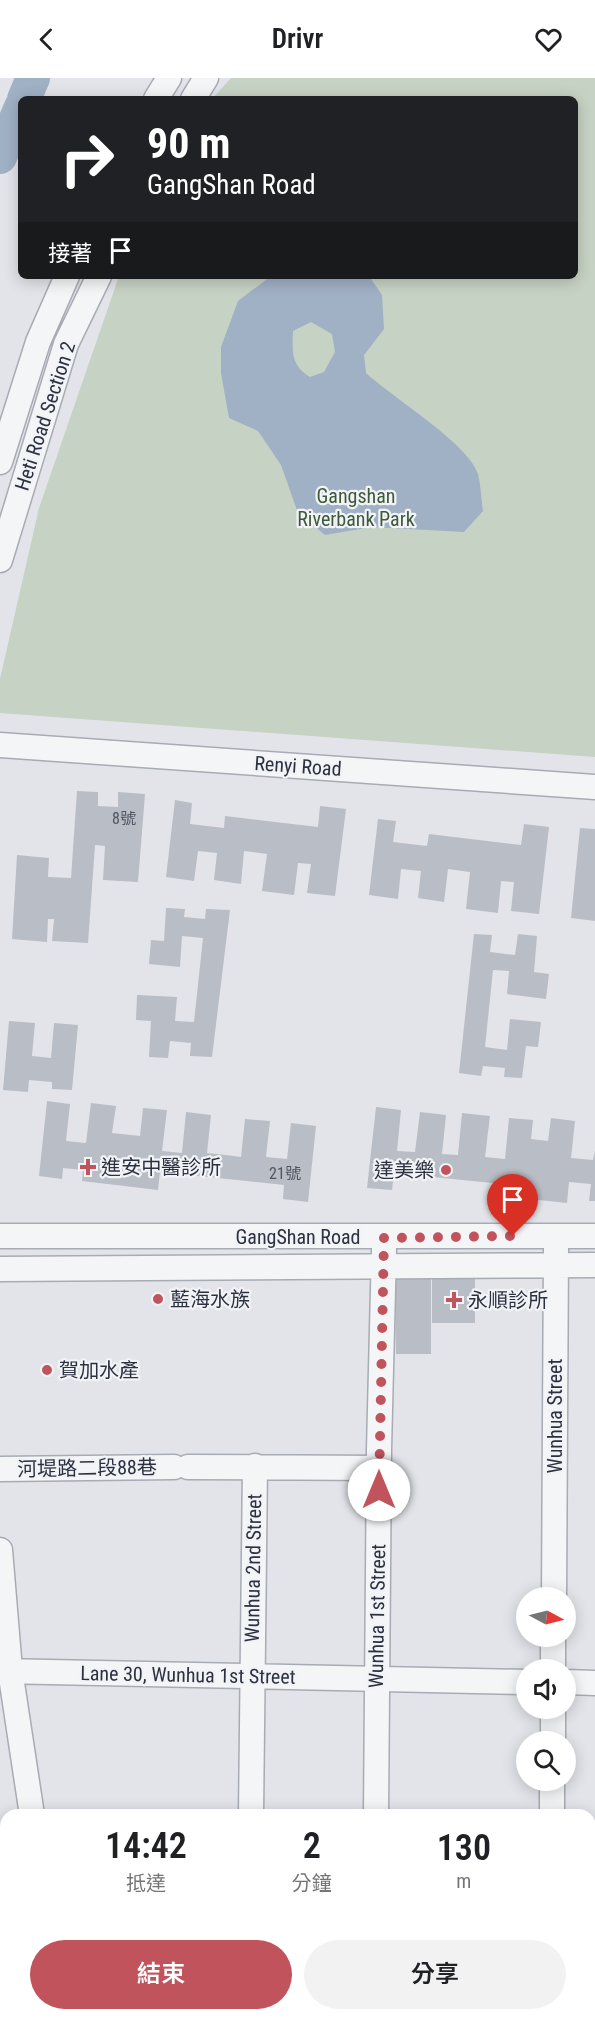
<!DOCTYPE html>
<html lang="zh-TW">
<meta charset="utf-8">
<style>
body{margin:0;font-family:"Roboto Condensed","Noto Sans TC",sans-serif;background:#f2f2f2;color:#202124;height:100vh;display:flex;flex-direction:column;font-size:22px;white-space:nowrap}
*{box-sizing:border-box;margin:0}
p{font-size:20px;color:#757577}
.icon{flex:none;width:33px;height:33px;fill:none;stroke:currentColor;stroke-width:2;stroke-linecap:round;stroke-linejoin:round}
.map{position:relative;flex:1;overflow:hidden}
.sheet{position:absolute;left:0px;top:1731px;width:596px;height:212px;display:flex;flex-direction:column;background:#fff;border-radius:18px 18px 0 0;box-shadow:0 3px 15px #0003}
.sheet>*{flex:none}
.top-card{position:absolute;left:18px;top:18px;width:560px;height:183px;border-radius:9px;box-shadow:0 3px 15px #0003;background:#202124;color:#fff;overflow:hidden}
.needle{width:39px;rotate:97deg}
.controls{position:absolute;left:516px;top:1509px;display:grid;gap:12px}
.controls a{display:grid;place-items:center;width:60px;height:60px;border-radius:50%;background:#fff;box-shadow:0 3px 15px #0003;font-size:30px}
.pin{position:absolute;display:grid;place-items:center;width:51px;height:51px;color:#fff;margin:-62px -26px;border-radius:50% 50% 50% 0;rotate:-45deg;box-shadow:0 0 6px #0007}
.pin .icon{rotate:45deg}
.me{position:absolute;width:66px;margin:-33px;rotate:0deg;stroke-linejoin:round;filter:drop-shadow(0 0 4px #0008)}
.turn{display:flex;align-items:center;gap:21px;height:126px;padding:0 30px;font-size:27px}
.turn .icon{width:78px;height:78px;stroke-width:2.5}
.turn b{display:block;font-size:42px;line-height:51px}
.then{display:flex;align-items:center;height:57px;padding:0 30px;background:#0003;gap:12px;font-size:22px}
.eta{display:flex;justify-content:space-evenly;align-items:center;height:102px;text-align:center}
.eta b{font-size:36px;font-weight:600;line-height:42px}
.primary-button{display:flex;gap:12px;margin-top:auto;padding:12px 30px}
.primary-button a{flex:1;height:69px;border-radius:36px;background:#c1535c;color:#fff;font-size:24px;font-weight:600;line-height:69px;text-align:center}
.primary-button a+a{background:#f2f2f2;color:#202124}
header{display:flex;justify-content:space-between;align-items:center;height:78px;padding:0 30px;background:#fff;font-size:27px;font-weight:600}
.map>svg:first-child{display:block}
.green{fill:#c6d2c4}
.water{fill:#a0b0c5;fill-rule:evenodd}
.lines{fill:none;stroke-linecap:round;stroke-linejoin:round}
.river{stroke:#a0b0c5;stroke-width:34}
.building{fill:#b9bdc5}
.minor-casing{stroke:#a7abb3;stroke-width:27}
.minor{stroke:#f4f5f7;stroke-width:24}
.route{stroke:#c1535c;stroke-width:10;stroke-dasharray:0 18}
.poi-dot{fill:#c1535c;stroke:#f1f3f6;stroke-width:2}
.labels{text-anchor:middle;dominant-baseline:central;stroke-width:4.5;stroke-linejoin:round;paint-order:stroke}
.number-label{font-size:16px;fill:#4e5460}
.street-label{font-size:20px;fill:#2b313f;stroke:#f1f3f6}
.park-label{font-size:20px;fill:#3e593a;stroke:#f1f3f6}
.poi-label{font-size:20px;fill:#2b313f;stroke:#f1f3f6;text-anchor:start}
</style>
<header><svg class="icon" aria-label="back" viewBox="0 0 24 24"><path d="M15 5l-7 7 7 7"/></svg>Drivr<svg class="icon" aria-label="heart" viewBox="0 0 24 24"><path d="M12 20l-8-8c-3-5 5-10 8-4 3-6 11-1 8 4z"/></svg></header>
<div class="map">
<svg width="595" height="1942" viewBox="0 0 595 1942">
<rect width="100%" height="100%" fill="#e2e4e9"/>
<path class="green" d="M 231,0 L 595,0 L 595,679 L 0,635 L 0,601 L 39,430 L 119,198 L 574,198 L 574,21 L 212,21 Z"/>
<path class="water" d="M 271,198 L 369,198 L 382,217 L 384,251 L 364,277 L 366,295 C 393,320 469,366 478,396 C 481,408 481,421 483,433 L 464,454 L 372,449 L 325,457 L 298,435 L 281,387 L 258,353 L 229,340 L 221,295 L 221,269 L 238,223 ZM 311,244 L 332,256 L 335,274 L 324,294 L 310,299 C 291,287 292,274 293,253 Z"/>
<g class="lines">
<path class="river" d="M 24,21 L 33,0
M 0,79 L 21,29"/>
</g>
<path class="building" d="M 77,713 L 98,714 L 98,728 L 118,729 L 118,714 L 145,716 L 138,804 L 103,802 L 105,768 L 95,767 L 88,865 L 52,863 L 54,841 L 48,841 L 47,864 L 12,861 L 17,777 L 49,780 L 48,799 L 71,800 Z
M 175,722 L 192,725 L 190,746 L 224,750 L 225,738 L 318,749 L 320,728 L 346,731 L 335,818 L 307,815 L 311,786 L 298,785 L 294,817 L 262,813 L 267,776 L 244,773 L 241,806 L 214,802 L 217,775 L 198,773 L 194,803 L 166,799 Z
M 378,741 L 396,743 L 393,764 L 427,768 L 429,756 L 521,767 L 524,746 L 549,749 L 539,836 L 511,833 L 514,804 L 501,803 L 498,835 L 466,831 L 470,794 L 448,791 L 444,824 L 418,820 L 421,793 L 401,791 L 398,821 L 369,817 Z
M 580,750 L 595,751 L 595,843 L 571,840 Z
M 166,830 L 185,831 L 184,839 L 205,841 L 206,831 L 230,832 L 212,979 L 190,978 L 191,965 L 170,963 L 168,980 L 149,979 L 151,943 L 136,942 L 137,917 L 177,919 L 175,943 L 194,944 L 203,860 L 182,858 L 180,889 L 149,886 L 151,862 L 164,863 Z
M 474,856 L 492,857 L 490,874 L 515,877 L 518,856 L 537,858 L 534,894 L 549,896 L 546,921 L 507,916 L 509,893 L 493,892 L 485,969 L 507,972 L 510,941 L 541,944 L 538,969 L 526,968 L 522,1000 L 504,999 L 505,990 L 483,988 L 481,998 L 459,995 Z
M 9,943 L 35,945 L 32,978 L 51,980 L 54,945 L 78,947 L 72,1012 L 52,1011 L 52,1004 L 29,1002 L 28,1014 L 3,1012 Z
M 47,1023 L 70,1026 L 66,1063 L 86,1065 L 91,1025 L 116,1028 L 112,1055 L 140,1058 L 143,1030 L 167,1032 L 162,1073 L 182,1075 L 186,1034 L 211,1037 L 207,1075 L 226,1077 L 241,1079 L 245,1041 L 270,1043 L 266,1079 L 287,1081 L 291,1045 L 316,1048 L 308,1124 L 283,1121 L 284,1107 L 160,1094 L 158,1112 L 82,1103 L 83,1092 L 63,1090 L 62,1101 L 39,1098 Z
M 376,1029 L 401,1032 L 397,1073 L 415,1074 L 420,1034 L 446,1037 L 442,1076 L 458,1077 L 462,1035 L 490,1038 L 485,1079 L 505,1081 L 509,1040 L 533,1042 L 531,1061 L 548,1063 L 551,1040 L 575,1043 L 571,1080 L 593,1082 L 595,1073 L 595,1123 L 589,1123 L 591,1106 L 569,1104 L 567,1125 L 501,1118 L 502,1106 L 394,1095 L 392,1112 L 367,1110 Z
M 475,1199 L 475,1245 L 432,1245 L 432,1200 Z
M 395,1200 L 431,1200 L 431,1276 L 396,1276 Z"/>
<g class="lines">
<defs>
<path id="minor" d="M 156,21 L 169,0
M 193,21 L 206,0
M 0,384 L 38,264 L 67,198
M 0,482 L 66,266 L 99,198
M 0,667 L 595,709
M 0,1158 L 595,1158
M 0,1191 L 595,1187
M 188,1389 L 379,1390
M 0,1391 L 174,1389
M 0,1472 L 10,1592 L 32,1737
M 554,1520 L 556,1172
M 553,1592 L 553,1558
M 0,1593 L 526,1604
M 566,1604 L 595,1605
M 553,1664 L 553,1630
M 251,1737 L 255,1388
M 376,1737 L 379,1371 L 384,1171
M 552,1737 L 552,1702
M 0,1793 L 6,1792
M 0,1851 L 6,1890
M 13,1936 L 14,1942
M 62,1936 L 62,1942
M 377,1936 L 377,1942
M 550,1942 L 550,1936"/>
</defs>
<use href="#minor" class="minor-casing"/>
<use href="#minor" class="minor"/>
</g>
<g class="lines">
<path class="route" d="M 379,1412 L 384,1160 L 513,1158"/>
</g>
<g class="poi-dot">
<path d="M85 1080h6v6h6v6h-6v6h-6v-6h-6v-6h6z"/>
<circle cx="446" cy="1092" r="6"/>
<circle cx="158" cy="1221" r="6"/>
<path d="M451 1213h6v6h6v6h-6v6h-6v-6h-6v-6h6z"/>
<circle cx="47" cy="1292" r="6"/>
</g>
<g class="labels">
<g class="number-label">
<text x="124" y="740">8號</text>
<text x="285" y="1095">21號</text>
</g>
<g class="street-label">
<text transform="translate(45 338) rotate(-72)">Heti Road Section 2</text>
<text transform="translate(298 688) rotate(4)">Renyi Road</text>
<text x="298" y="1159">GangShan Road</text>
<text transform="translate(555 1338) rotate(-90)">Wunhua Street</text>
<text transform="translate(87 1390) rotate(-1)">河堤路二段88巷</text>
<text transform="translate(253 1490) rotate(-89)">Wunhua 2nd Street</text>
<text transform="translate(377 1538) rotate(-89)">Wunhua 1st Street</text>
<text transform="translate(188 1597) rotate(1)">Lane 30, Wunhua 1st Street</text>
</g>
<g class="park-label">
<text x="356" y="418">Gangshan<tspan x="356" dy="23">Riverbank Park</tspan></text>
</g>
<g class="poi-label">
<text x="101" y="1089">進安中醫診所</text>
<text x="434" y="1092" text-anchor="end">達美樂</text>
<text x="170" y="1221">藍海水族</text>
<text x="468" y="1222">永順診所</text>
<text x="59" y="1292">賀加水產</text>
</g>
</g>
</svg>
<div class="controls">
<a><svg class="needle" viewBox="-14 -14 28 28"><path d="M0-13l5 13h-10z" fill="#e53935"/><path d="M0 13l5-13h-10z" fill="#757577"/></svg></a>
<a><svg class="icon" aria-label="sound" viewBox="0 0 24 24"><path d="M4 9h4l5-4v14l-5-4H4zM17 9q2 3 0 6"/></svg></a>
<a><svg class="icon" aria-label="search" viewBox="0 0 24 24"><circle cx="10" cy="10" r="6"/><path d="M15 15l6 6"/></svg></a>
</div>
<div class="pin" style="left:513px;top:1158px;background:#d93025"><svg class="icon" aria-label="arrive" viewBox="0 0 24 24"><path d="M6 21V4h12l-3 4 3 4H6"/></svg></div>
<svg class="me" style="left:379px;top:1412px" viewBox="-20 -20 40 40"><circle r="19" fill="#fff"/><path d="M0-13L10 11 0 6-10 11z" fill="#c1535c"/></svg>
<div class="top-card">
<div class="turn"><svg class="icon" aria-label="right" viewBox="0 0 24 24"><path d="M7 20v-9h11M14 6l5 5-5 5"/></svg><div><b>90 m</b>GangShan Road</div></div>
<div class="then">接著<svg class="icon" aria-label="arrive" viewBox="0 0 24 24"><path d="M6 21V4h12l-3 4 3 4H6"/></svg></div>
</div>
<section class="sheet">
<div class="eta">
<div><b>14:42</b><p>抵達</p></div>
<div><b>2</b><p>分鐘</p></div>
<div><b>130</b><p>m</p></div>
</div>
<div class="primary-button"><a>結束</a><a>分享</a></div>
</section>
</div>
